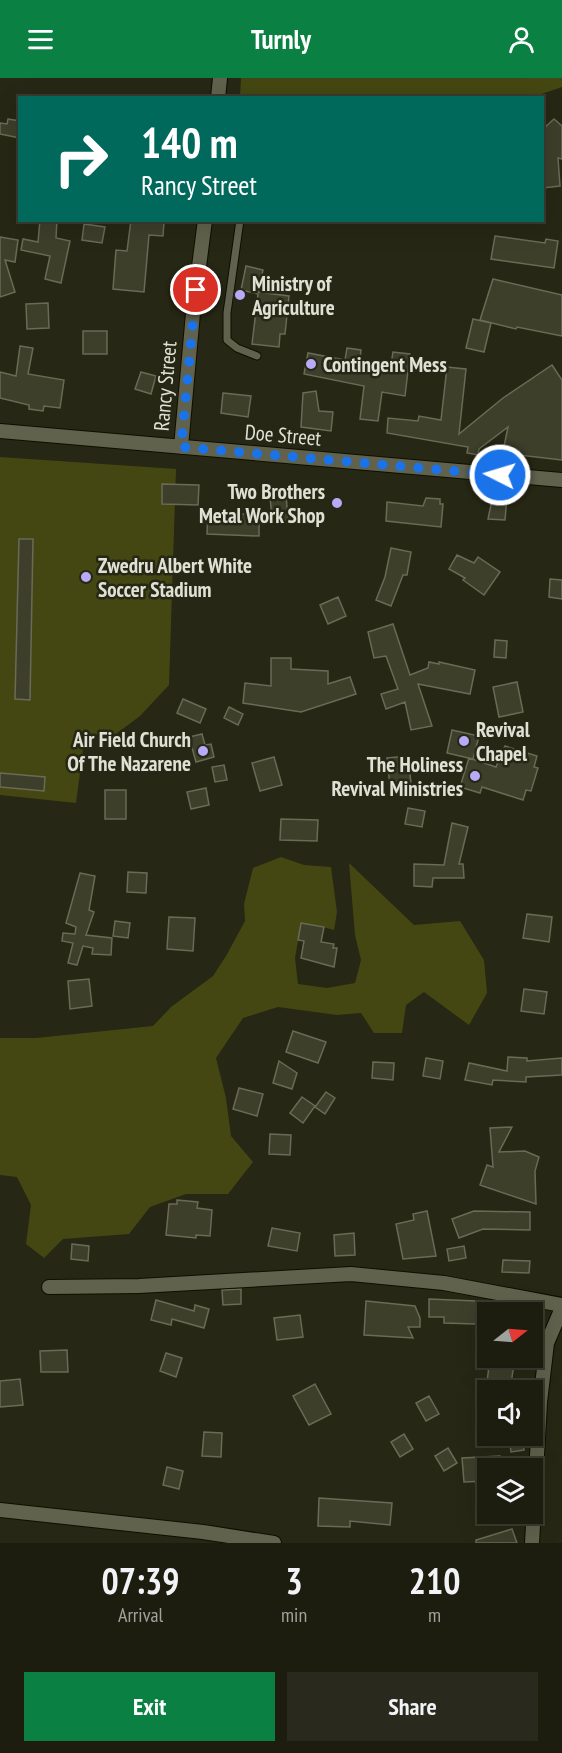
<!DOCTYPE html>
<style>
body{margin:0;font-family:"PT Sans Narrow",sans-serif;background:#292a1d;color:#f1f3f6;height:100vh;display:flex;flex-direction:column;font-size:22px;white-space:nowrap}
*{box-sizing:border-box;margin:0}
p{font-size:20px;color:#a0a29e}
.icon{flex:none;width:33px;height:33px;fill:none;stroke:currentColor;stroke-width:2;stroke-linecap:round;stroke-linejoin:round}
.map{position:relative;height:1465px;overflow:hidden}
.panel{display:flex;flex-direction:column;background:#1c1d0f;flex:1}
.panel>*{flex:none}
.hud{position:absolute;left:18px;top:18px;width:526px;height:126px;border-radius:0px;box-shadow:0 6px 24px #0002,0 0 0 2px #3a3b2f;background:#00695c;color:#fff;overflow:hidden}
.needle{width:39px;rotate:73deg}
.controls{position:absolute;left:477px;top:1224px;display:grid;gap:12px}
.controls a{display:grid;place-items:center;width:66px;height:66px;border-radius:0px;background:#1c1d0f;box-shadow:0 6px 24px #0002,0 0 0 2px #3a3b2f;font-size:30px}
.pin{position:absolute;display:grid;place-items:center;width:51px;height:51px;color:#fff;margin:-26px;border:3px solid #fff;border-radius:50%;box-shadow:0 2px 6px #0007}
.me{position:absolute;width:66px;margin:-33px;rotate:275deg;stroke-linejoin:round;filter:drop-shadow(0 0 4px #0008)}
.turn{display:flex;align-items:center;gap:21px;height:126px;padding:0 24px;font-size:27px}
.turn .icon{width:78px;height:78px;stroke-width:2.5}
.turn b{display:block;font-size:42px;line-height:51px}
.eta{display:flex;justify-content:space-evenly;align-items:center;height:102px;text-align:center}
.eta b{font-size:36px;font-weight:700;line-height:42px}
.primary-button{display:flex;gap:12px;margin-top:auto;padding:12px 24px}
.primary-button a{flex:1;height:69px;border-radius:0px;background:#0b8043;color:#fff;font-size:24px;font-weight:700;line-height:69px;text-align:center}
.primary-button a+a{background:#292a1d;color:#f1f3f6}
header{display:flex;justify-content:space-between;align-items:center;height:78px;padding:0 24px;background:#0b8043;color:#fff;font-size:27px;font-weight:700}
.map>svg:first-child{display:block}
.green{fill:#454712}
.building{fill:#3d3f2b;stroke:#696b56;stroke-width:1.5}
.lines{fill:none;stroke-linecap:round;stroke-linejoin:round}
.lane-casing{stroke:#0f0f01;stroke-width:9}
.street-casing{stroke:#0f0f01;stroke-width:16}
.lane{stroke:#60624d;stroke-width:7}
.street{stroke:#60624d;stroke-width:14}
.route{stroke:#1a73e8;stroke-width:10;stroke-dasharray:0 18}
.poi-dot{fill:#b7abf7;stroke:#262714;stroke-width:2}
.labels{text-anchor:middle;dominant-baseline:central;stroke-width:5;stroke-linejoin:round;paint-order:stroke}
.poi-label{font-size:21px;font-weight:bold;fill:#e0e1d5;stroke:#262714;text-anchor:start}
.street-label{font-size:21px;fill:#e0e1d5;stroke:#262714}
</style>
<header><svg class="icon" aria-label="menu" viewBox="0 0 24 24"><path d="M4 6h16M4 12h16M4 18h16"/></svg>Turnly<svg class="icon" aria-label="person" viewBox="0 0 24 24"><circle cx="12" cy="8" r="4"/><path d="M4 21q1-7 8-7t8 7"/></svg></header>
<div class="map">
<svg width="562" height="1465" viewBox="0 0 562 1465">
<rect width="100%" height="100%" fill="#262714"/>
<path class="green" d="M 241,0 L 562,0 L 562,9 L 530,20 L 240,19 Z
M 0,379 L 176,391 L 169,607 L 140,638 L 116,656 L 85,657 L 76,725 L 0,717 Z
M 281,779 L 304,787 L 331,789 L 337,834 L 334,852 L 316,847 L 300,851 L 295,880 L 298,906 L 327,910 L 355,905 L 361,882 L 355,857 L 349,785 L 414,847 L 460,843 L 484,882 L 487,915 L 469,947 L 424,914 L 406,927 L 402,955 L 374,955 L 361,935 L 337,937 L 278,929 L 243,940 L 216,980 L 226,1020 L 231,1058 L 253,1084 L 228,1116 L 186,1116 L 150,1129 L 129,1156 L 63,1161 L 44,1180 L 26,1166 L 31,1127 L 17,1099 L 0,1097 L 0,960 L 36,960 L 153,948 L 171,929 L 213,898 L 226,878 L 245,843 L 244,826 L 253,790 Z"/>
<path class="building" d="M 8,41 L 20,43 L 20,60 L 0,56 L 0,45 L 7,46 Z
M 554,41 L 562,48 L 562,81 L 558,80 L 560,108 L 543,110 L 543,51 Z
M 40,142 L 57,142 L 56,160 L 70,163 L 61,205 L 45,201 L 50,178 L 21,172 L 23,161 L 38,164 Z
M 131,142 L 164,144 L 163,158 L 149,157 L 144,214 L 113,211 L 116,172 L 127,173 Z
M 84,146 L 105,149 L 102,165 L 82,162 Z
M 495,158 L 545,165 L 546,161 L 558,163 L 554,190 L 491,181 Z
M 0,159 L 18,162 L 15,184 L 5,182 L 15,214 L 0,219 Z
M 246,188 L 263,192 L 258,214 L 289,218 L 285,256 L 280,256 L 279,269 L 252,266 L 258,216 L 241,212 Z
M 493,201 L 562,217 L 562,258 L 517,249 L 516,251 L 480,242 Z
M 48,225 L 49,250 L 27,251 L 26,226 Z
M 473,241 L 491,245 L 484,274 L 466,270 Z
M 83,253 L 107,253 L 107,276 L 83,276 Z
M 20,268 L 33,270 L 28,296 L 64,302 L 60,330 L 44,328 L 43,333 L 29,331 L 29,327 L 0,320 L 0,294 L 16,298 Z
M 347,270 L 361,272 L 360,281 L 391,286 L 393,274 L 410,276 L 405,318 L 382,314 L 378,343 L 360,341 L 364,308 L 304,296 L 308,275 L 345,282 Z
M 552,287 L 562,302 L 562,382 L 519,377 L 518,381 L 502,378 L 508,349 L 479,371 L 478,377 L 467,375 L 468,369 L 387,355 L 388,340 L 418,343 L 419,338 L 441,342 L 447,289 L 466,291 L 459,356 L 503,320 Z
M 141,294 L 156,298 L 151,316 L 135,311 Z
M 316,313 L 319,333 L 333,334 L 331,353 L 301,349 L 303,315 Z
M 223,315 L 251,318 L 248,339 L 221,335 Z
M 162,406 L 199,407 L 198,427 L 162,426 Z
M 286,416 L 288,442 L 272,443 L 270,417 Z
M 493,417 L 507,419 L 505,442 L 488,441 Z
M 426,420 L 440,421 L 440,426 L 443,426 L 441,449 L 386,443 L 387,424 L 423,428 Z
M 208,434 L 259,437 L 259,458 L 207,456 Z
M 19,461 L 33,461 L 30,622 L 15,621 Z
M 391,470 L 411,474 L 407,497 L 403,497 L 391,528 L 376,522 L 385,499 Z
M 457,477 L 474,485 L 478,479 L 500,494 L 484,517 L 463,502 L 465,500 L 449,491 Z
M 550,501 L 562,502 L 562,521 L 549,519 Z
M 338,519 L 346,538 L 328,546 L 320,527 Z
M 393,546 L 410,597 L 428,590 L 429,584 L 439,586 L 439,584 L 475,592 L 470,616 L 418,606 L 432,648 L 411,652 L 405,624 L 386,631 L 381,616 L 398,611 L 386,578 L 374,580 L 368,554 Z
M 495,562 L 507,563 L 506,580 L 494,579 Z
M 271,580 L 291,580 L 291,591 L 328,593 L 328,606 L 350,599 L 356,616 L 301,634 L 243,625 L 245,605 L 271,608 Z
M 517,604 L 523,634 L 499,639 L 493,609 Z
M 183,621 L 206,631 L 200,645 L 177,635 Z
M 229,629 L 243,636 L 238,647 L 224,640 Z
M 452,652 L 479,658 L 473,681 L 447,675 Z
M 202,656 L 205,667 L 211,666 L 214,679 L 196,684 L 189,659 Z
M 505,668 L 537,678 L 534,689 L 538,690 L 531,713 L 526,712 L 523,722 L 482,709 L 480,715 L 460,709 L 469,680 L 496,689 Z
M 408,678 L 411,705 L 390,708 L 387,680 Z
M 274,679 L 282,707 L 260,713 L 252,685 Z
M 224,687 L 227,702 L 215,704 L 212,689 Z
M 0,695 L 45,699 L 44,713 L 0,709 Z
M 206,710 L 209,727 L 191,731 L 187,714 Z
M 105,712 L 126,712 L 126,741 L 105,741 Z
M 408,730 L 425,733 L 422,749 L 405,746 Z
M 281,741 L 318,742 L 317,763 L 280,762 Z
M 452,745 L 468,749 L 459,786 L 463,786 L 464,800 L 433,800 L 432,809 L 414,808 L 414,786 L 444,787 Z
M 128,794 L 147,795 L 146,815 L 127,814 Z
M 80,795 L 95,798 L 89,832 L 94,834 L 86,857 L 112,860 L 111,877 L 92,876 L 93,870 L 83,868 L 77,887 L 68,885 L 73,865 L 62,863 L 63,855 L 75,856 L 76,849 L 66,845 Z
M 527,836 L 552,839 L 549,864 L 523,860 Z
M 169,839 L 195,840 L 193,873 L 167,871 Z
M 115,843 L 130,845 L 128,860 L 113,858 Z
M 301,845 L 324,849 L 321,864 L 334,866 L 333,870 L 337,870 L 334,889 L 301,880 L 304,863 L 298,862 Z
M 89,901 L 92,928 L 70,931 L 68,903 Z
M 524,911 L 547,914 L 544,936 L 521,933 Z
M 293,953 L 326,964 L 318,985 L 286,974 Z
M 508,979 L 527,980 L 527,983 L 562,980 L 562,997 L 526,999 L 526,1004 L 493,1002 L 492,1007 L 465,1002 L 469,985 L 507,993 Z
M 426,980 L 443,983 L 440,1001 L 423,998 Z
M 279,983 L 297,995 L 292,1011 L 273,1005 Z
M 373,984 L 394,985 L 393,1002 L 372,1000 Z
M 239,1010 L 263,1016 L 257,1038 L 233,1031 Z
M 326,1014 L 335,1020 L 325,1036 L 315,1029 Z
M 302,1019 L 315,1028 L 303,1045 L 290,1035 Z
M 512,1049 L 499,1074 L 525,1073 L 539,1079 L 535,1093 L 536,1126 L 480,1107 L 487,1087 L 493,1089 L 490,1050 Z
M 270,1056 L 291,1057 L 290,1077 L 269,1076 Z
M 177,1122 L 198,1124 L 197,1130 L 212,1132 L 210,1158 L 196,1157 L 196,1160 L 166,1157 L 169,1126 L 177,1126 Z
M 427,1133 L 436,1178 L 403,1181 L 396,1146 L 414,1142 L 413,1136 Z
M 474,1133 L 530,1134 L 530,1152 L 483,1151 L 459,1160 L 452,1141 Z
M 272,1150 L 300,1155 L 297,1173 L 268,1168 Z
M 354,1155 L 355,1177 L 335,1178 L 334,1157 Z
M 72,1166 L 89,1168 L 88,1183 L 71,1181 Z
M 464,1168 L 466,1180 L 449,1183 L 447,1171 Z
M 503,1182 L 530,1183 L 529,1195 L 502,1194 Z
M 241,1211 L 241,1226 L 223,1227 L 222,1212 Z
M 429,1221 L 476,1223 L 476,1246 L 444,1245 L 444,1239 L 429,1239 Z
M 156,1222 L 194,1233 L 195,1227 L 209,1231 L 204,1250 L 172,1241 L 171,1247 L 151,1242 Z
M 366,1223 L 415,1228 L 420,1240 L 420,1249 L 408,1249 L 413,1260 L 364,1257 Z
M 300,1237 L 303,1259 L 277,1262 L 274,1240 Z
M 67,1272 L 68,1294 L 41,1294 L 40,1273 Z
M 166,1275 L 182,1280 L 176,1299 L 160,1293 Z
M 490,1280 L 515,1280 L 510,1312 L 486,1312 Z
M 20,1301 L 23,1327 L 0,1329 L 0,1303 Z
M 315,1306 L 331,1336 L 309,1347 L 293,1318 Z
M 429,1318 L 439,1336 L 426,1343 L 416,1325 Z
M 204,1354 L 222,1355 L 221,1379 L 202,1378 Z
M 404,1356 L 413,1371 L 400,1379 L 391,1364 Z
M 509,1358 L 522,1358 L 524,1372 L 511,1374 Z
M 448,1370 L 457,1385 L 444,1393 L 435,1378 Z
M 500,1378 L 501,1390 L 488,1390 L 488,1403 L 464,1404 L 462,1380 Z
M 167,1389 L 183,1393 L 179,1411 L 163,1407 Z
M 319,1420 L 392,1425 L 390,1447 L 350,1443 L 350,1449 L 318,1448 Z
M 512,1451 L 517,1465 L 476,1465 L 476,1462 Z"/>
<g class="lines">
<defs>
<path id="lane" d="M 240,142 L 227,235 L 227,262 L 237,270 L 257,278"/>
<path id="street" d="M 218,20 L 220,0
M 0,353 L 562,402
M 181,369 L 193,235 L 205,142
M 49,1209 L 139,1208 L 351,1196 L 444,1205 L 562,1227
M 0,1432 L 203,1454 L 274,1465
M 532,1465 L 540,1324 L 547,1265 L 562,1230"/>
</defs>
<use href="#lane" class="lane-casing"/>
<use href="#street" class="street-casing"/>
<use href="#lane" class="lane"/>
<use href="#street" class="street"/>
</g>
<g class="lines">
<path class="route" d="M 196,212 L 181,369 L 500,397"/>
</g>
<g class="poi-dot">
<circle cx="240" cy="217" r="6"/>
<circle cx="311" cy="286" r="6"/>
<circle cx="337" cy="425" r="6"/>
<circle cx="86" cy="499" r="6"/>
<circle cx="464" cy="663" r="6"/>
<circle cx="203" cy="673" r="6"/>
<circle cx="475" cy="698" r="6"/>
</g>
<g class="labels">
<g class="poi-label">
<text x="252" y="205">Ministry of<tspan x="252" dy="24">Agriculture</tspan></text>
<text x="323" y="286">Contingent Mess</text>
<text x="325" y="413" text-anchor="end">Two Brothers<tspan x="325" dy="24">Metal Work Shop</tspan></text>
<text x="98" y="487">Zwedru Albert White<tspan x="98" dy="24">Soccer Stadium</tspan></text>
<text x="476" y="651">Revival<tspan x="476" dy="24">Chapel</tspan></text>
<text x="191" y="661" text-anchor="end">Air Field Church<tspan x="191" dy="24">Of The Nazarene</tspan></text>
<text x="463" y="686" text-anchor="end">The Holiness<tspan x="463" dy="24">Revival Ministries</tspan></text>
</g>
<g class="street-label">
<text transform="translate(165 308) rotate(-85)">Rancy Street</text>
<text transform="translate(283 357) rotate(5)">Doe Street</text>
</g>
</g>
</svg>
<div class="controls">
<a><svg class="needle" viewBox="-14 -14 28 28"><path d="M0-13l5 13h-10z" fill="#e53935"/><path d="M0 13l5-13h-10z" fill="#a0a29e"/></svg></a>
<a><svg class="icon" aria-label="sound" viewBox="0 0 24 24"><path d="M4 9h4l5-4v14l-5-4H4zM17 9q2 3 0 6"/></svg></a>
<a><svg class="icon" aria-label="layers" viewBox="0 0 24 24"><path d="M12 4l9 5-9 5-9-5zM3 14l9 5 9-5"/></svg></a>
</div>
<div class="pin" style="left:196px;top:212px;background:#d93025"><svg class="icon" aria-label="arrive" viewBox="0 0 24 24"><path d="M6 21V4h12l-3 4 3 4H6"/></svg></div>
<svg class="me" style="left:500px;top:397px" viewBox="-20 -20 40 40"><circle r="17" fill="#1a73e8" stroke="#fff" stroke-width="3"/><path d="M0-11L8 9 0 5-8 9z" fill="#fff"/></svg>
<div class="hud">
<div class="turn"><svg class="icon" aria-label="right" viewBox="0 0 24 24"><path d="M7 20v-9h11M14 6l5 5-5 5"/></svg><div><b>140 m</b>Rancy Street</div></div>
</div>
</div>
<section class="panel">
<div class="eta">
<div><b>07:39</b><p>Arrival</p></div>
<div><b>3</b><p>min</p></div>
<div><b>210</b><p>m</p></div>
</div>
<div class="primary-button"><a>Exit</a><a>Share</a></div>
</section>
